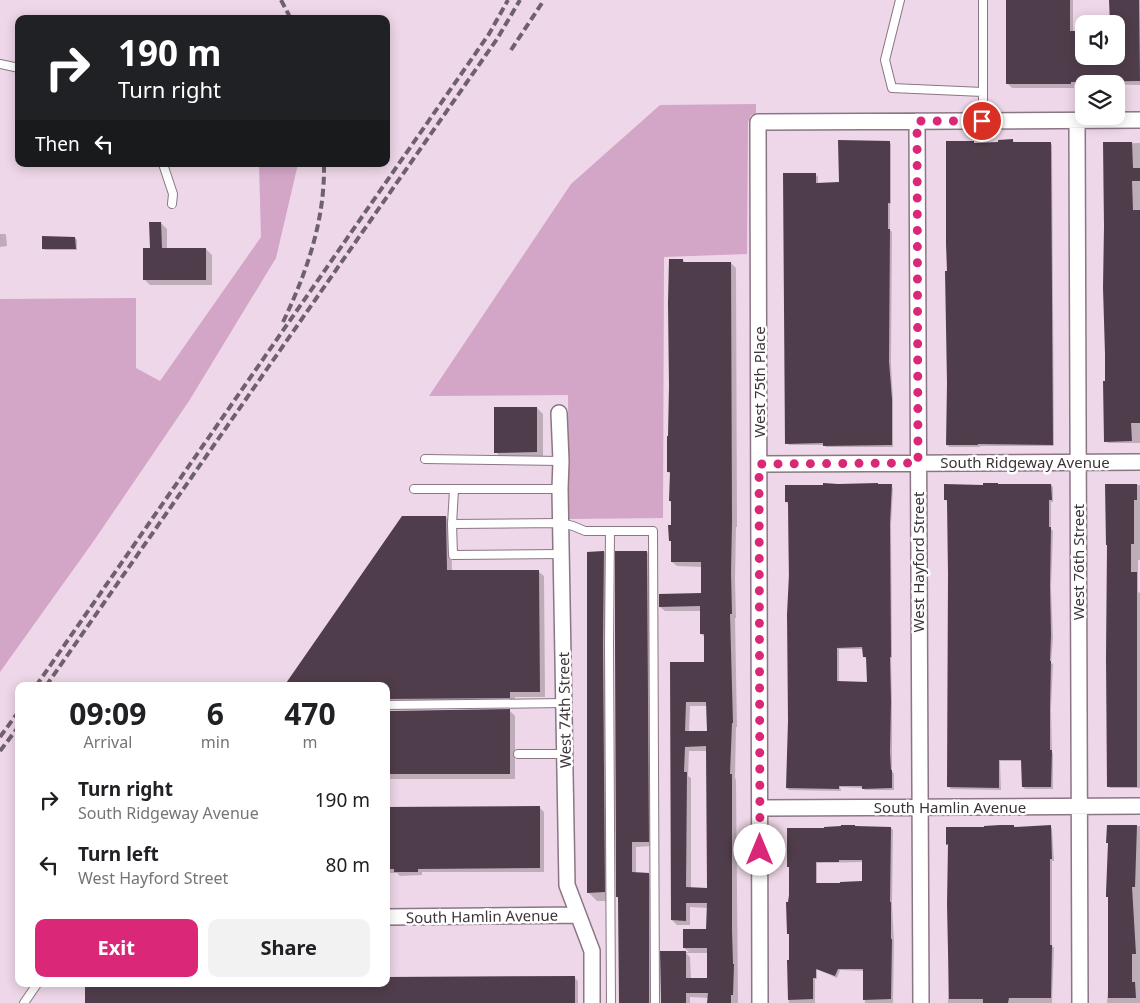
<!DOCTYPE html>
<style>
body{margin:0;font-family:"Noto Sans",sans-serif;background:#f2f2f2;color:#202124;height:100vh;display:flex;flex-direction:column;font-size:19px;white-space:nowrap}
*{box-sizing:border-box;margin:0}
p{font-size:16px;color:#757577}
.icon{flex:none;width:28px;height:28px;fill:none;stroke:currentColor;stroke-width:2;stroke-linecap:round;stroke-linejoin:round}
.map{position:relative;flex:1;overflow:hidden}
.drawer{position:absolute;left:15px;top:682px;width:375px;height:305px;display:flex;flex-direction:column;background:#fff;border-radius:10px;box-shadow:0 2px 12px #0003}
.drawer>*{flex:none}
.guide{position:absolute;left:15px;top:15px;width:375px;height:152px;border-radius:10px;box-shadow:0 2px 12px #0003;background:#202124;color:#fff;overflow:hidden}
.buttons{position:absolute;left:1075px;top:15px;display:grid;gap:10px}
.buttons a{display:grid;place-items:center;width:50px;height:50px;border-radius:10px;background:#fff;box-shadow:0 2px 12px #0003;font-size:25px}
.pin{position:absolute;display:grid;place-items:center;width:42px;height:42px;color:#fff;margin:-21px;border:2px solid #fff;border-radius:50%;box-shadow:0 1px 5px #0007}
.me{position:absolute;width:55px;margin:-28px;rotate:0deg;stroke-linejoin:round;filter:drop-shadow(0 0 4px #0008)}
.turn{display:flex;align-items:center;gap:18px;height:105px;padding:0 20px;font-size:22px}
.turn .icon{width:65px;height:65px;stroke-width:2.5}
.turn b{display:block;font-size:35px;line-height:42px}
.then{display:flex;align-items:center;height:48px;padding:0 20px;background:#0003;gap:10px;font-size:19px}
.eta{display:flex;justify-content:space-evenly;align-items:center;height:85px;text-align:center}
.eta b{font-size:30px;font-weight:700;line-height:35px}
.cta{display:flex;gap:10px;margin-top:auto;padding:10px 20px}
.cta a{flex:1;height:58px;border-radius:10px;background:#db2777;color:#fff;font-size:20px;font-weight:700;line-height:58px;text-align:center}
.cta a+a{background:#f2f2f2;color:#202124}
ul{padding:0;list-style:none}
li{display:flex;align-items:center;gap:15px;height:65px;padding:0 20px}
li div{flex:1}
li b{display:block;font-size:19px}
li em{font-style:normal}
.map>svg:first-child{display:block}
.green{fill:#d3a6c7}
.shadow{fill:#0003;fill-rule:evenodd}
.building{fill:#503d4b;fill-rule:evenodd}
.lines{fill:none;stroke-linecap:round;stroke-linejoin:round}
.service-casing{stroke:#8b7685;stroke-width:10}
.minor-casing{stroke:#8b7685;stroke-width:18}
.service{stroke:#fff;stroke-width:8}
.minor{stroke:#fff;stroke-width:15}
.rail{stroke:#6e616b;stroke-width:4;stroke-dasharray:8 4;stroke-linecap:butt}
.route{stroke:#db2777;stroke-width:9;stroke-dasharray:0 16.2}
.labels{text-anchor:middle;dominant-baseline:central;stroke-width:5;stroke-linejoin:round;paint-order:stroke}
.street-label{font-size:15px;fill:#3c333a;stroke:#fff}
</style>
<div class="map">
<svg width="1140" height="1003" viewBox="0 0 1140 1003">
<rect width="100%" height="100%" fill="#eed7e8"/>
<path class="green" d="M 756,104 L 756,114 L 751,115 L 748,122 L 747,254 L 664,257 L 663,518 L 569,519 L 568,395 L 429,396 L 571,184 L 660,105 Z
M 259,164 L 298,164 L 276,258 L 189,401 L 93,542 L 0,672 L 0,299 L 136,298 L 136,368 L 160,381 L 261,237 Z"/>
<path class="shadow" d="M 1007,0 L 1073,0 L 1073,32 L 1084,56 L 1116,56 L 1116,24 L 1104,24 L 1111,23 L 1111,0 L 1140,0 L 1140,85 L 1084,84 L 1084,85 L 1074,85 L 1074,88 L 1012,88 L 1008,84 Z
M 1012,140 L 1015,143 L 1050,143 L 1052,145 L 1054,446 L 980,446 L 980,447 L 949,447 L 947,445 L 947,272 L 949,272 L 999,143 Z
M 889,142 L 891,144 L 891,204 L 890,204 L 890,230 L 892,232 L 891,364 L 893,401 L 893,447 L 826,447 L 824,445 L 789,445 L 787,443 L 816,175 L 818,177 L 818,184 L 840,183 Z
M 1140,143 L 1140,443 L 1108,443 L 1106,441 L 1106,383 L 1104,144 Z
M 161,223 L 167,229 L 167,249 L 206,249 L 212,255 L 212,285 L 150,285 L 144,279 L 151,249 Z
M 0,234 L 5,234 L 6,235 L 7,246 L 0,247 Z
M 75,238 L 77,240 L 77,250 L 45,250 L 43,249 Z
M 683,260 L 685,263 L 731,263 L 736,268 L 737,527 L 736,527 L 735,579 L 736,618 L 735,618 L 737,727 L 736,727 L 735,778 L 736,780 L 738,1003 L 709,1003 L 709,998 L 690,997 L 690,1003 L 662,1003 L 662,953 L 689,952 L 684,948 L 708,930 L 708,908 L 690,907 L 690,925 L 677,925 L 672,920 L 671,664 L 705,663 L 705,637 L 701,634 L 701,611 L 665,611 L 660,607 L 702,595 L 702,567 L 677,566 L 672,562 L 672,542 L 670,540 L 672,526 L 672,503 L 670,501 L 671,474 L 668,472 ZM 690,706 L 708,706 L 708,732 L 689,732 ZM 689,751 L 707,751 L 708,889 L 691,889 L 691,778 L 688,776 ZM 686,953 L 708,953 L 708,979 L 691,979 L 690,957 Z
M 537,408 L 543,414 L 543,458 L 502,459 L 496,452 Z
M 1051,485 L 1053,487 L 1053,502 L 1051,502 L 1051,529 L 1053,531 L 1051,588 L 1053,638 L 1051,663 L 1053,664 L 1051,709 L 1052,752 L 1053,754 L 1053,789 L 1025,789 L 1023,787 L 1022,761 L 1000,761 L 1001,790 L 951,789 L 949,787 L 949,574 L 948,502 L 946,500 Z
M 1106,485 L 1140,485 L 1140,560 L 1138,560 L 1138,592 L 1140,593 L 1140,788 L 1110,788 L 1108,786 L 1108,546 Z
M 891,486 L 893,488 L 891,526 L 892,658 L 891,658 L 892,704 L 892,772 L 894,773 L 894,790 L 865,790 L 863,788 L 840,787 L 841,791 L 789,790 L 787,788 L 789,752 L 789,597 L 788,504 L 786,501 ZM 839,649 L 864,649 L 864,657 L 867,659 L 868,683 L 839,683 Z
M 402,517 L 446,517 L 451,523 L 452,572 L 538,571 L 544,576 L 545,697 L 515,697 L 515,703 L 388,706 L 386,709 L 386,686 L 285,686 Z
M 604,552 L 612,561 L 613,901 L 597,901 L 588,892 Z
M 647,552 L 652,557 L 653,846 L 636,847 L 636,873 L 648,874 L 653,879 L 654,1003 L 620,1003 L 619,899 L 617,896 Z
M 509,710 L 515,716 L 515,779 L 386,779 L 386,712 Z
M 539,807 L 544,812 L 544,872 L 422,872 L 422,875 L 400,876 L 397,873 L 386,873 L 386,808 Z
M 1014,826 L 1015,828 L 1050,827 L 1052,829 L 1054,861 L 1052,861 L 1052,946 L 1054,948 L 1052,1003 L 948,1003 L 950,847 L 947,844 L 986,828 Z
M 1140,826 L 1140,1003 L 1107,1003 L 1108,990 L 1109,990 L 1108,827 Z
M 856,828 L 891,828 L 893,830 L 892,904 L 894,942 L 893,1003 L 865,1003 L 864,971 L 840,970 L 837,978 L 817,969 L 817,979 L 815,979 L 815,1003 L 789,1003 L 788,961 L 790,961 L 790,935 L 789,934 L 790,868 L 788,867 ZM 864,862 L 864,883 L 817,884 L 817,863 Z
M 574,977 L 578,981 L 578,1003 L 87,1003 L 86,984 L 386,984 Z"/>
<path class="building" d="M 1006,0 L 1070,0 L 1070,31 L 1084,31 L 1084,56 L 1116,56 L 1116,24 L 1110,24 L 1109,0 L 1139,0 L 1140,81 L 1071,82 L 1071,84 L 1006,84 Z
M 1013,139 L 1013,142 L 1051,142 L 1053,445 L 978,444 L 978,445 L 946,445 L 947,383 L 945,271 L 947,271 L 946,244 L 946,141 L 974,141 L 974,143 L 998,142 L 998,140 Z
M 838,140 L 890,141 L 890,203 L 888,203 L 888,229 L 890,229 L 889,361 L 892,399 L 892,445 L 823,446 L 823,443 L 785,444 L 783,173 L 816,173 L 816,183 L 839,182 Z
M 1103,142 L 1132,142 L 1133,168 L 1140,168 L 1140,181 L 1132,181 L 1133,210 L 1140,210 L 1140,423 L 1131,423 L 1132,441 L 1104,442 L 1103,381 L 1105,381 L 1105,354 L 1103,288 L 1104,227 Z
M 149,222 L 161,222 L 162,248 L 206,248 L 206,280 L 143,280 L 143,248 L 150,248 Z
M 42,236 L 75,237 L 76,249 L 42,249 Z
M 669,259 L 683,259 L 683,262 L 731,262 L 732,522 L 731,573 L 732,614 L 730,614 L 733,723 L 732,723 L 730,774 L 732,774 L 732,931 L 733,964 L 734,964 L 733,995 L 731,995 L 731,1003 L 707,1003 L 708,993 L 686,993 L 686,1003 L 661,1003 L 660,951 L 686,951 L 686,978 L 707,978 L 707,948 L 683,948 L 683,929 L 706,929 L 707,903 L 686,903 L 686,921 L 671,920 L 670,662 L 704,662 L 704,634 L 700,634 L 700,606 L 659,607 L 659,594 L 701,593 L 701,562 L 671,562 L 671,541 L 669,541 L 668,525 L 671,525 L 671,501 L 669,501 L 670,472 L 667,472 L 667,436 L 668,436 L 669,386 L 668,303 ZM 686,702 L 706,702 L 707,731 L 685,731 ZM 706,746 L 707,888 L 686,887 L 687,772 L 684,772 L 685,747 Z
M 494,407 L 537,407 L 537,452 L 494,453 Z
M 823,483 L 838,484 L 878,483 L 878,484 L 892,484 L 890,523 L 891,657 L 890,657 L 891,701 L 890,752 L 891,770 L 892,770 L 892,788 L 862,789 L 862,786 L 839,786 L 839,789 L 786,788 L 788,721 L 787,614 L 789,575 L 788,502 L 785,502 L 785,485 L 823,485 ZM 862,647 L 863,657 L 866,657 L 867,682 L 837,681 L 837,648 Z
M 983,483 L 998,483 L 998,484 L 1051,484 L 1052,500 L 1049,500 L 1049,527 L 1051,527 L 1050,585 L 1051,635 L 1050,661 L 1051,661 L 1050,707 L 1050,750 L 1052,750 L 1051,787 L 1022,787 L 1021,760 L 999,760 L 999,788 L 947,787 L 948,574 L 947,500 L 944,500 L 944,484 L 983,485 Z
M 1105,484 L 1137,484 L 1137,500 L 1134,500 L 1134,544 L 1131,544 L 1131,572 L 1137,572 L 1137,787 L 1107,787 L 1106,657 L 1107,545 L 1106,545 Z
M 402,516 L 446,516 L 447,570 L 539,570 L 540,692 L 510,692 L 510,698 L 386,699 L 386,686 L 284,686 Z
M 603,551 L 604,551 L 603,644 L 605,892 L 587,893 L 587,552 Z
M 615,551 L 647,551 L 649,842 L 632,842 L 632,872 L 649,873 L 649,1003 L 619,1003 L 618,897 L 616,897 L 615,644 Z
M 510,709 L 510,774 L 386,774 L 386,711 Z
M 540,806 L 540,868 L 418,869 L 418,872 L 394,872 L 394,869 L 386,869 L 386,807 Z
M 841,825 L 855,825 L 855,826 L 891,827 L 890,902 L 891,902 L 891,939 L 892,939 L 891,999 L 863,1000 L 863,969 L 838,969 L 835,976 L 816,969 L 816,978 L 813,978 L 813,999 L 788,1000 L 787,960 L 789,960 L 789,934 L 787,934 L 786,902 L 788,902 L 789,895 L 789,867 L 787,867 L 787,828 L 824,828 L 824,827 L 841,826 ZM 839,860 L 862,860 L 862,881 L 840,882 L 840,883 L 816,883 L 816,862 L 839,862 Z
M 1000,825 L 1014,825 L 1014,827 L 1051,825 L 1052,859 L 1050,859 L 1050,945 L 1052,945 L 1051,998 L 1009,998 L 1008,1003 L 983,1003 L 983,999 L 949,999 L 947,904 L 948,844 L 946,845 L 946,827 L 984,827 L 984,826 Z
M 1107,825 L 1137,825 L 1135,887 L 1132,887 L 1136,954 L 1132,954 L 1132,982 L 1135,982 L 1136,998 L 1108,998 L 1108,897 L 1106,897 L 1106,893 L 1108,843 L 1106,843 Z
M 575,976 L 575,1003 L 85,1003 L 85,984 L 386,984 L 386,977 Z"/>
<g class="lines">
<defs>
<path id="service" d="M 900,0 L 885,60 L 892,88 L 983,92
M 0,64 L 19,68
M 983,121 L 983,0
M 163,164 L 173,194 L 172,204
M 425,459 L 561,461
M 414,489 L 560,489
M 454,490 L 452,524 L 561,523 L 573,526 L 585,531 L 653,531 L 655,1003
M 452,524 L 453,555 L 561,554
M 610,531 L 609,644 L 611,1003
M 386,705 L 564,703
M 518,754 L 564,754
M 24,1003 L 37,984"/>
<path id="minor" d="M 1077,120 L 1080,1003
M 917,121 L 921,1003
M 559,413 L 561,461 L 560,489 L 567,885 L 592,951 L 592,1003
M 759,464 L 1140,462
M 760,808 L 1140,806
M 386,917 L 578,915
M 760,1003 L 758,122 L 1140,120"/>
</defs>
<use href="#service" class="service-casing"/>
<use href="#minor" class="minor-casing"/>
<use href="#service" class="service"/>
<use href="#minor" class="minor"/>
<path class="rail" d="M 281,0 L 291,19
M 511,50 L 544,0
M 283,322 C 307,272 325,220 324,164
M 36,686 L 489,34 L 508,0
M 46,686 L 497,39 L 520,0
M 0,737 L 19,711
M 0,751 L 19,726"/>
</g>
<g class="lines">
<path class="route" d="M 760,850 L 759,464 L 918,463 L 917,121 L 982,121"/>
</g>
<g class="labels">
<g class="street-label">
<text transform="translate(759 382) rotate(-90)">West 75th Place</text>
<text x="1025" y="462">South Ridgeway Avenue</text>
<text transform="translate(918 562) rotate(-90)">West Hayford Street</text>
<text transform="translate(1078 562) rotate(-90)">West 76th Street</text>
<text transform="translate(564 710) rotate(-91)">West 74th Street</text>
<text x="950" y="807">South Hamlin Avenue</text>
<text transform="translate(482 916) rotate(-1)">South Hamlin Avenue</text>
</g>
</g>
</svg>
<div class="buttons">
<a><svg class="icon" aria-label="sound" viewBox="0 0 24 24"><path d="M4 9h4l5-4v14l-5-4H4zM17 9q2 3 0 6"/></svg></a>
<a><svg class="icon" aria-label="layers" viewBox="0 0 24 24"><path d="M12 4l9 5-9 5-9-5zM3 14l9 5 9-5"/></svg></a>
</div>
<div class="pin" style="left:982px;top:121px;background:#d93025"><svg class="icon" aria-label="arrive" viewBox="0 0 24 24"><path d="M6 21V4h12l-3 4 3 4H6"/></svg></div>
<svg class="me" style="left:760px;top:850px" viewBox="-20 -20 40 40"><circle r="19" fill="#fff"/><path d="M0-13L10 11 0 6-10 11z" fill="#db2777"/></svg>
<div class="guide">
<div class="turn"><svg class="icon" aria-label="right" viewBox="0 0 24 24"><path d="M7 20v-9h11M14 6l5 5-5 5"/></svg><div><b>190 m</b>Turn right</div></div>
<div class="then">Then<svg class="icon" aria-label="left" viewBox="0 0 24 24"><path d="M17 20v-9H6M10 6l-5 5 5 5"/></svg></div>
</div>
<section class="drawer">
<div class="eta">
<div><b>09:09</b><p>Arrival</p></div>
<div><b>6</b><p>min</p></div>
<div><b>470</b><p>m</p></div>
</div>
<ul>
<li><svg class="icon" aria-label="right" viewBox="0 0 24 24"><path d="M7 20v-9h11M14 6l5 5-5 5"/></svg><div><b>Turn right</b><p>South Ridgeway Avenue</p></div><em>190 m</em></li>
<li><svg class="icon" aria-label="left" viewBox="0 0 24 24"><path d="M17 20v-9H6M10 6l-5 5 5 5"/></svg><div><b>Turn left</b><p>West Hayford Street</p></div><em>80 m</em></li>
</ul>
<div class="cta"><a>Exit</a><a>Share</a></div>
</section>
</div>
